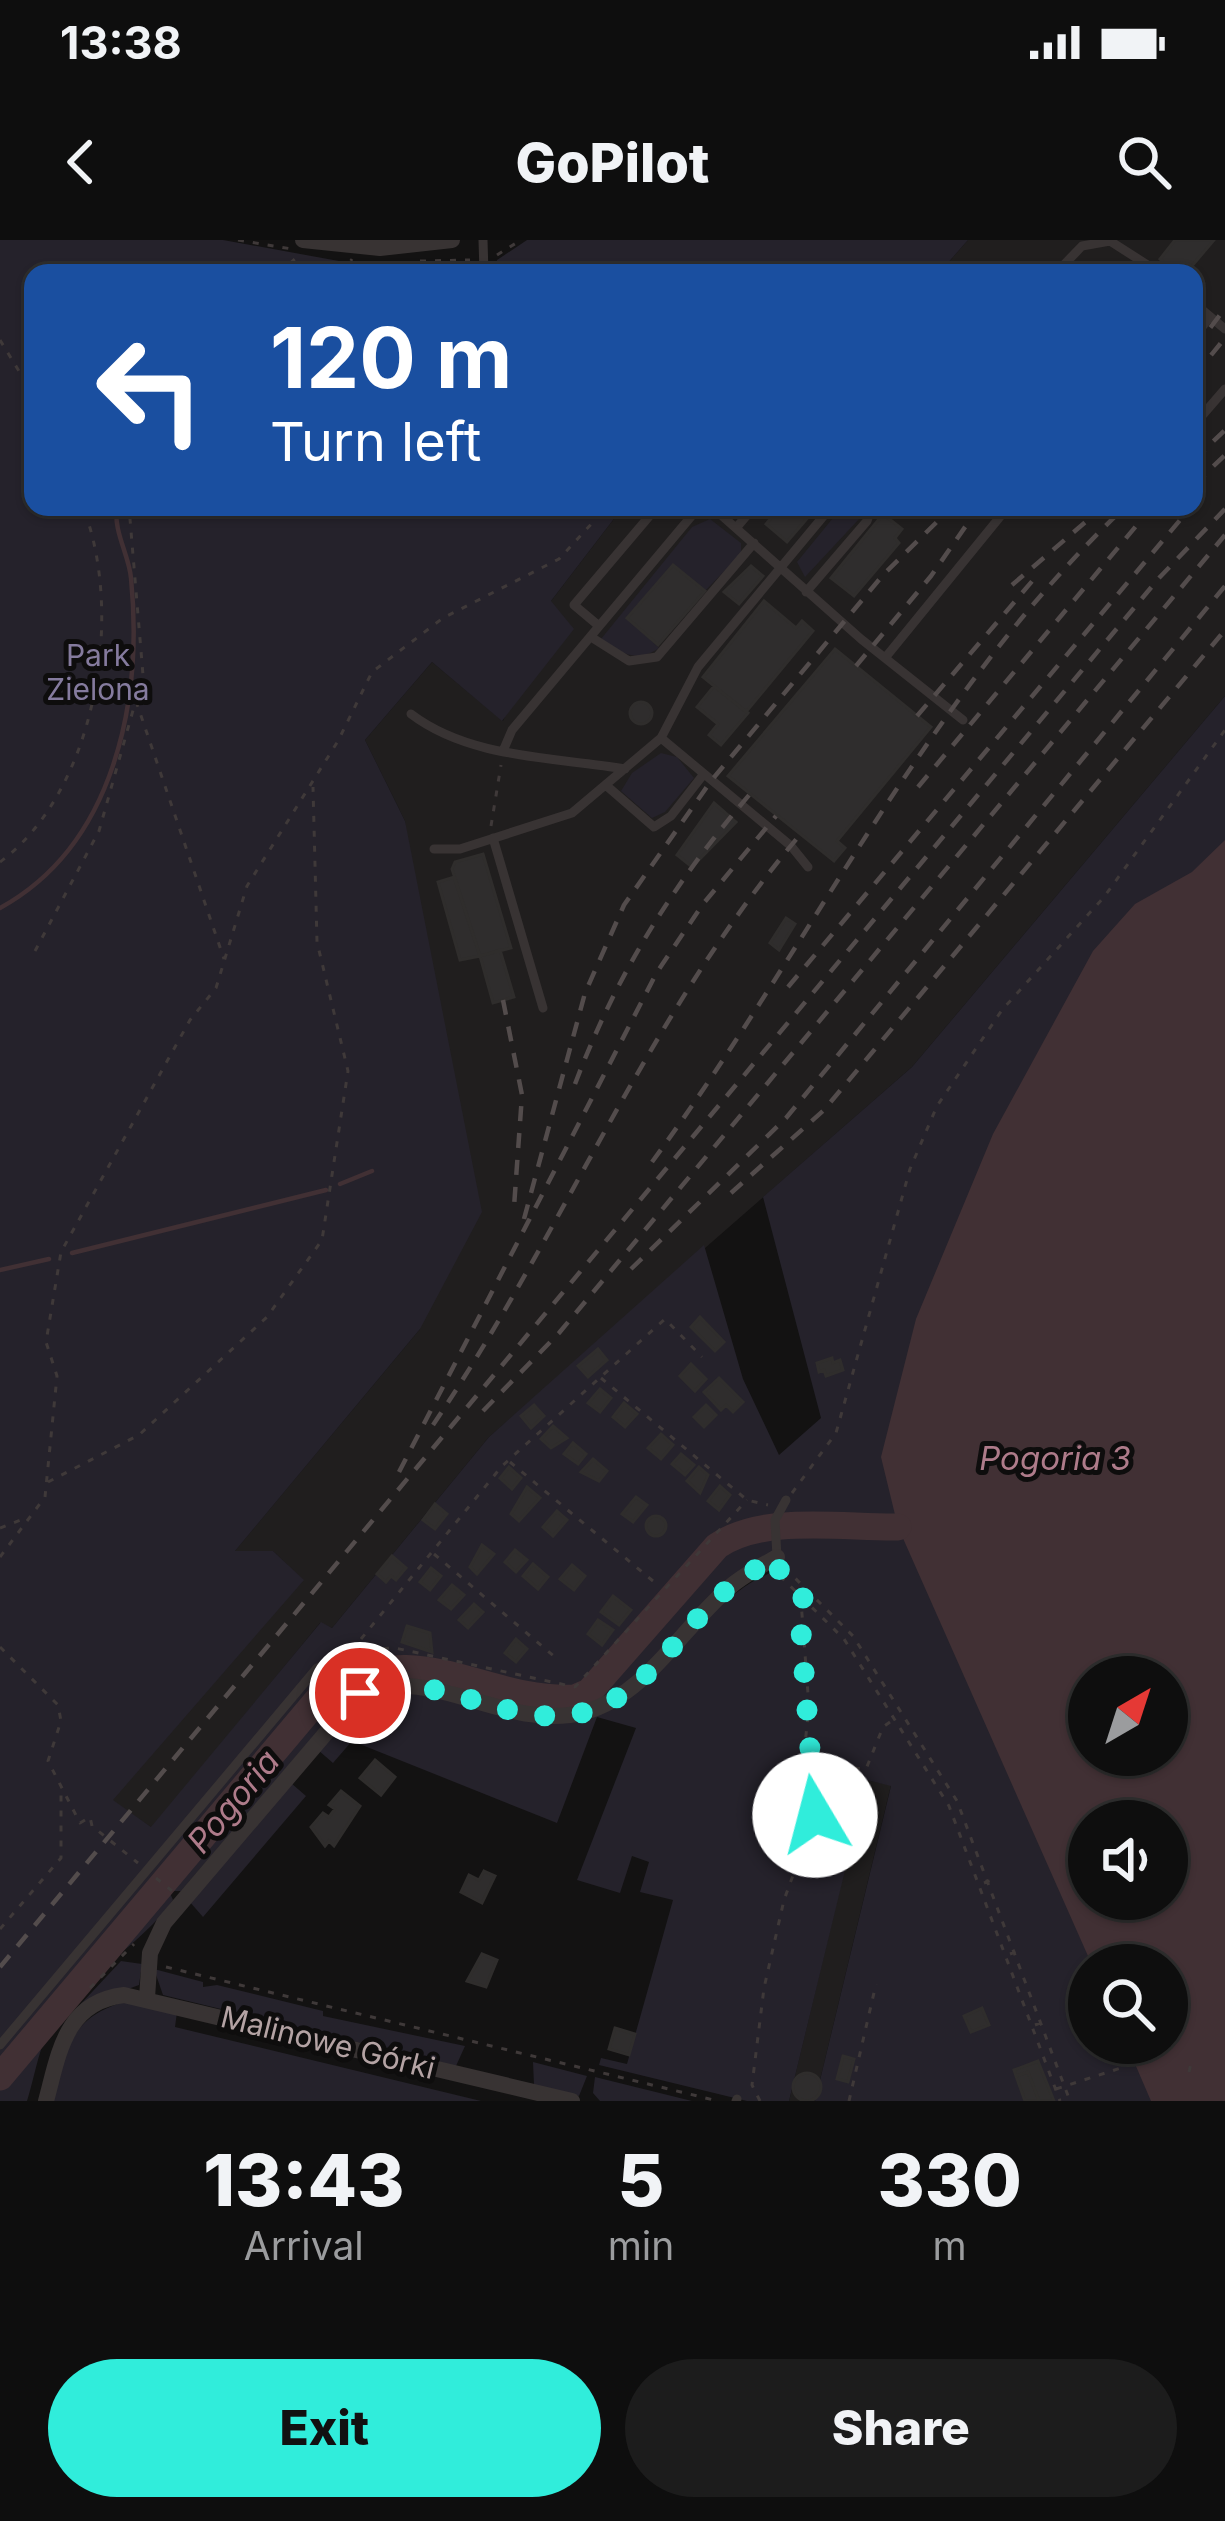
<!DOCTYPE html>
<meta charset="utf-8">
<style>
body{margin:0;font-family:Inter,sans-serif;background:#1c1c1c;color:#f1f3f6;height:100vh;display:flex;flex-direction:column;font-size:45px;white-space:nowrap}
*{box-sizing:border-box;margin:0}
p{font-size:39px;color:#9b9c9e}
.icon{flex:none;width:66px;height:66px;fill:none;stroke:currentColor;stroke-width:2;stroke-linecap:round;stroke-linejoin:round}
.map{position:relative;height:1861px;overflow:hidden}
.details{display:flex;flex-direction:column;background:#0e0e0e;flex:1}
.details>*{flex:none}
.top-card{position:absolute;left:24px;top:24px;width:1179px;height:252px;border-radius:24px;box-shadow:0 3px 9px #0004,0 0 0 3px #2e2e2e;background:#1a4fa0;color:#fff;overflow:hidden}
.needle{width:78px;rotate:39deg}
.tools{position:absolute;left:1068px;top:1416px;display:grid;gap:24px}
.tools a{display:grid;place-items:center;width:120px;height:120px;border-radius:50%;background:#0e0e0e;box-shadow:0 3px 9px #0004,0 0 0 3px #2e2e2e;font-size:60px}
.pin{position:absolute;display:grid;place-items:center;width:102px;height:102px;color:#fff;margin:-51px;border:6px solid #fff;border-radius:50%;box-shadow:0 3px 12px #0007}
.me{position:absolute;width:132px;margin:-66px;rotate:352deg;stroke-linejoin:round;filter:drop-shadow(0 0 9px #0008)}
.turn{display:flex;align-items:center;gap:42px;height:252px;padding:0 48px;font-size:54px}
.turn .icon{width:156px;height:156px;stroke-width:2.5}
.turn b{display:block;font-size:84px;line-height:102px}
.eta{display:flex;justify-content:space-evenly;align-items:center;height:204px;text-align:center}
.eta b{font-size:72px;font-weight:800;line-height:84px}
.cta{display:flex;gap:24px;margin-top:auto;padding:24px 48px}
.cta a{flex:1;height:138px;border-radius:72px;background:#30eddb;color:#111;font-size:48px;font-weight:800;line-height:138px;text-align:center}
.cta a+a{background:#1c1c1c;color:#f1f3f6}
.status{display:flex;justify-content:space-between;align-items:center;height:84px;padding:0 60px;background:#0e0e0e;direction:ltr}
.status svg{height:33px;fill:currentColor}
header{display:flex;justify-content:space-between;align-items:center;height:156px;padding:0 48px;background:#0e0e0e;font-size:54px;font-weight:800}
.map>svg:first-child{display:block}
.built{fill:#201e1e}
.green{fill:#25222b;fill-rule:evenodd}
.water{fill:#413034;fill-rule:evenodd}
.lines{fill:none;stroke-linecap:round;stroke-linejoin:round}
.stream{stroke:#413034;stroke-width:4.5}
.river{stroke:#413034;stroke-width:27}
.building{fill:#2f2d2d;stroke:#2f2d2c;stroke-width:3}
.path{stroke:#3f3939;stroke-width:3;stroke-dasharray:6 9;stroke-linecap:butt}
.lane{stroke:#383333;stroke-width:9}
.street{stroke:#383333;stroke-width:16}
.rail{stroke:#534c4c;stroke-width:4.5;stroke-dasharray:15 12;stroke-linecap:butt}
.route{stroke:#30eddb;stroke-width:21;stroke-dasharray:0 37.8}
.labels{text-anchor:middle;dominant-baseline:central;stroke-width:10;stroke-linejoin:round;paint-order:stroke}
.park-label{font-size:30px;fill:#857b9e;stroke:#0e0d0d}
.street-label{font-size:30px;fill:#b4a3a4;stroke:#0e0d0d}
.water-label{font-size:33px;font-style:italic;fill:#ae7b8a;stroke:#0e0d0d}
</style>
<div class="status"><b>13:38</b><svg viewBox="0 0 49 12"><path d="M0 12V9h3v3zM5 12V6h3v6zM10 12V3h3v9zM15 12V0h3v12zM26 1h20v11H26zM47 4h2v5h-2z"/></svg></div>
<header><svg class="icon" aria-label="back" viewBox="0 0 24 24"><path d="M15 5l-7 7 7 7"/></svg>GoPilot<svg class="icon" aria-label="search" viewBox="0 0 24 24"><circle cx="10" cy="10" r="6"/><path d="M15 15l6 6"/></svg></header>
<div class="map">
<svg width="1225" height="1861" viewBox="0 0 1225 1861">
<rect width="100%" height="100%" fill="#131212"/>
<path class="built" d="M 968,0 L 1225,0 L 1225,456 L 912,827 L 489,1197 L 332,1388 L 320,1383 L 152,1588 L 112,1560 L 303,1340 L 273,1311 L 234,1312 L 420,1089 L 405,581 L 365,500 L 432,422 L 503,481 L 551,361 L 623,267 L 1194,267 L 1194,33 L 939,33 Z
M 866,1540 L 891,1545 L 815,1861 L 789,1861 Z"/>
<path class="green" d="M 0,0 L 223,0 L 339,21 L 423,25 L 423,32 L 430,33 L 33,33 L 33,267 L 623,267 L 551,361 L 574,389 L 502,481 L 432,422 L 365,500 L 405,581 L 482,972 L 420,1089 L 235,1311 L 273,1311 L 304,1340 L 113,1560 L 151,1587 L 321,1382 L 332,1388 L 489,1197 L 704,1005 L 743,1139 L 779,1215 L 821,1178 L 763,957 L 912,827 L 1225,456 L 1225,1861 L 815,1861 L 891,1546 L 867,1540 L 789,1861 L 747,1861 L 599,1825 L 601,1818 L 627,1824 L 673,1660 L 640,1652 L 649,1622 L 632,1616 L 620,1653 L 577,1640 L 636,1488 L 597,1477 L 557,1583 L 352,1501 L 333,1523 L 318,1510 C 331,1494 344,1474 360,1460 C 394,1431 522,1490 577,1480 C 662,1465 694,1362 773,1332 L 765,1317 C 707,1353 646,1446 589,1464 C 510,1490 427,1411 354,1449 L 181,1651 L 169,1651 L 173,1660 C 140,1707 86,1732 54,1780 C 40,1801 35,1836 27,1861 L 0,1861 ZM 1089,1437 L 1167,1437 L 1167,1515 L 1089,1515 ZM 1089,1581 L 1167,1581 L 1167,1659 L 1089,1659 ZM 1089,1725 L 1167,1725 L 1167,1803 L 1089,1803 Z
M 527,0 L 968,0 L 939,33 L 495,33 L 497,20 Z
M 842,267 L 856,267 L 859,279 L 805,337 L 797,322 Z
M 710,279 L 741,303 L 741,314 L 705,351 L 673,325 L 627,377 L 659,408 C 636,424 622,413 601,399 L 692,287 Z
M 661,513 L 677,517 L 694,538 L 665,572 L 652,578 L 621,551 L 632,533 Z
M 291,1543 L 306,1556 L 203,1677 L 189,1661 Z
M 121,1721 L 142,1724 L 139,1745 L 78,1767 Z
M 154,1729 L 203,1742 L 203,1747 L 217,1745 L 323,1771 L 323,1776 L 465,1806 L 456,1826 L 163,1755 Z
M 126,1761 L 177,1772 L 175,1787 L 481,1861 L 53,1861 C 68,1807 68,1779 126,1761 Z
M 533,1822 L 587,1836 L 579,1856 L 534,1845 Z
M 595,1837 L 692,1861 L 600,1861 L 593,1853 Z"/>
<path class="water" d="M 1225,600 L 1225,1861 L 1151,1861 L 1126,1803 L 1167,1803 L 1167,1725 L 1092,1725 L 898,1287 L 881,1217 L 916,1079 L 993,894 L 1093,711 L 1135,664 L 1192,632 ZM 1089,1437 L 1167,1437 L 1167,1515 L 1089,1515 ZM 1089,1581 L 1167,1581 L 1167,1659 L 1089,1659 Z"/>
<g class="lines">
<path class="stream" d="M 0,668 C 115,605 143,460 131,338 C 129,315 113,291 117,267
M 340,944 L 372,931
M 72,1013 L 326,950
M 0,1030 L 49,1019"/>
<path class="river" d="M 0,1837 L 325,1451 C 422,1395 480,1462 575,1458 L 589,1452 L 717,1306 C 763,1274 844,1288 898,1287"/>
</g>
<path class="building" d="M 1175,0 L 1214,0 L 1186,33 L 1177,33 L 1160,19 Z
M 780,267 L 817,267 L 787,302 L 766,284 Z
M 883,274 L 902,289 L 895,298 L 899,303 L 854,356 L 831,338 Z
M 673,325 L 705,351 L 658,405 L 627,378 Z
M 751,326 L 763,336 L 739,364 L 724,352 Z
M 764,361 L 796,388 L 802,381 L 813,391 L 746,472 L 703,437 Z
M 835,409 L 931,487 L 837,601 L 845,608 L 834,621 L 728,536 Z
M 714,446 L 748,473 L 721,505 L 709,495 L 718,484 L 697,467 Z
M630 473a11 11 0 1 1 22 0a11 11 0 1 1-22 0Z
M 714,563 L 736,582 L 692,627 L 677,615 Z
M 483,614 L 511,708 L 480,716 L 452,629 L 455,622 Z
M 454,637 L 480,716 L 460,720 L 438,642 Z
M 786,678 L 795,684 L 779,710 L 770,703 Z
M 500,710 L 514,757 L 493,763 L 480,716 Z
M 700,1077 L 724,1102 L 715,1111 L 691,1087 Z
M 598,1109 L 607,1120 L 588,1137 L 578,1126 Z
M 832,1118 L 833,1123 L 840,1120 L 843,1130 L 826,1136 L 824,1130 L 819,1132 L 817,1123 Z
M 691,1124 L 706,1139 L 695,1151 L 680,1136 Z
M 719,1138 L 743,1162 L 733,1172 L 726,1165 L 721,1170 L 704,1152 Z
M 600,1149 L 611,1158 L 600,1172 L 588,1163 Z
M 624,1163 L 637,1174 L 625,1187 L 613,1177 Z
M 534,1165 L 544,1176 L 531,1188 L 521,1176 Z
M 706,1165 L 716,1175 L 704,1187 L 694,1177 Z
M 553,1186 L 567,1198 L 551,1208 L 541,1199 Z
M 661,1194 L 673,1205 L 661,1219 L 648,1208 Z
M 573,1203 L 586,1214 L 578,1224 L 564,1214 Z
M 681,1214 L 694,1225 L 685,1235 L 672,1224 Z
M 593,1219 L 607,1231 L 599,1241 L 581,1232 Z
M 509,1227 L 521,1238 L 512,1249 L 500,1238 Z
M 699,1227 L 708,1235 L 700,1253 L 687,1241 Z
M 720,1246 L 730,1255 L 719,1270 L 708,1261 Z
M 527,1247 L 540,1258 L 519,1281 L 511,1274 Z
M 636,1257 L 647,1265 L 633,1282 L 622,1274 Z
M 435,1264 L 447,1274 L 435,1289 L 423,1280 Z
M 557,1271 L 567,1280 L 553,1296 L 543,1287 Z
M646 1286a10 10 0 1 1 20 0a10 10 0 1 1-20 0Z
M 482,1305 L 494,1314 L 477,1334 L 470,1327 Z
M 515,1310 L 527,1320 L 516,1332 L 505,1322 Z
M 392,1316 L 406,1328 L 396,1340 L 391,1336 L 386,1342 L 377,1334 Z
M 533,1324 L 548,1337 L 538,1349 L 523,1336 Z
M 572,1325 L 585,1336 L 574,1350 L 560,1339 Z
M 431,1328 L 441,1336 L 430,1350 L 420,1342 Z
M 452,1345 L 464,1355 L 451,1369 L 439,1360 Z
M 613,1356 L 631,1370 L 619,1385 L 601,1372 Z
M 474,1364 L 483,1372 L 468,1388 L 459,1380 Z
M 598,1380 L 613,1390 L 602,1405 L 588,1394 Z
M 407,1386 L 430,1393 L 432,1412 L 402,1402 Z
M 516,1399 L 527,1409 L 516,1422 L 505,1413 Z
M 375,1520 L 395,1537 L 381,1555 L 360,1538 Z
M 341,1551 L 360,1566 L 334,1606 L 329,1601 L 325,1606 L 311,1587 L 323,1573 L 329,1577 L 335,1569 L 329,1565 Z
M 484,1631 L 495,1636 L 482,1663 L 461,1652 L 469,1635 L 479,1640 Z
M 482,1714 L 497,1720 L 486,1747 L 467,1741 Z
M 982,1768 L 989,1785 L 971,1792 L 964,1776 Z
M 615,1788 L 635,1794 L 629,1815 L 609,1809 Z
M 843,1816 L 854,1819 L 848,1842 L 837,1839 Z
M 1038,1821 L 1054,1861 L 1039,1861 L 1028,1832 L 1016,1836 L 1014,1830 Z
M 1028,1832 L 1039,1861 L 1025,1861 L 1016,1836 Z
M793 1847a14 14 0 1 1 28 0a14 14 0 1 1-28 0Z"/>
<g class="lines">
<path class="path" d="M 238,0 L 292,9
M 497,15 L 521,0
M 420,21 L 470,20
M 279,33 L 297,17
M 342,33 L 352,19
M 0,100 L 33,154
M 136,461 L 224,719
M 491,586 L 501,525
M 0,622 C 96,551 125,375 83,267
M 35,711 L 99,591 L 143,435 L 129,267
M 601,1138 L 747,1260 L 768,1265
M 510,1222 L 659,1346
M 48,1242 L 139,1195 L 267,1077 L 322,1000 L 348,831 L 317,702 L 313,547
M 792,1253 L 836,1193 L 910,929 L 937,866 L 1002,770 L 1104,657 L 1225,490
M 0,1288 L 26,1278
M 434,1314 L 556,1418
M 0,1317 L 45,1257 L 57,1136 L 46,1102 L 61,1012 L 190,780 L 216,748 L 247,646 L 338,501 L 372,432 L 443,378 L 559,319 L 607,267
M 785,1328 L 853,1396 L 957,1561 L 1070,1861
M 780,1336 L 844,1399 L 949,1566 L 1060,1861
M 361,1399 L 502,1226 L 665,1079 L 702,1117
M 0,1407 L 58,1465 L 61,1481 L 48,1521 L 80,1583 L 90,1577 L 92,1586 L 138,1623
M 368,1409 L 395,1408 L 575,1447 L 747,1260
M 809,1525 L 866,1529 L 883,1487 L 893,1480
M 156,1638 L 172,1651
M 984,1643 L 995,1639
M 0,1689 L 61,1618 L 61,1552
M 1010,1714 L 1021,1710
M 166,1727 L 718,1861
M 90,1748 L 134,1704
M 1035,1785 L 1046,1781
M 1189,1832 L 1191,1823
M 1056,1849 L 1127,1826
M 760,1861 L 752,1845 L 764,1748 L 784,1660 L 815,1575 L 805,1504 L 809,1467 L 801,1361
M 849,1861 L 876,1744"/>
<path class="lane" d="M 483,0 L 484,33
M 1056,33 L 1082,6 L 1110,1 L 1160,33
M 1194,63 L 1225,89
M 1194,97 L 1210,77
M 1200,178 L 1225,149
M 712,267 L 861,399 L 963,480
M 736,288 L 754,267
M 806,352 L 867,281 L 872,267
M 599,386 L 574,365 L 657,267
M 591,397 L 629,421 L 657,417 L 754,303
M 885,418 L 1008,267
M 411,474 C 470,519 555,517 625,529
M 503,511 L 512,490 L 699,267
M 608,547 L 654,587 L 671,576 L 703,535
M 493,598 L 543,768
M 434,609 L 460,609 L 572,573 L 661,498
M 808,627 L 791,606 L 661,498 L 698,427 L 831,267
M 777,1317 L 775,1280 L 786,1260
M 0,1805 L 317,1428 L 354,1410
M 736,1861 L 737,1859"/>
<path class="street" d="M 303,0 L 380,8 L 452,0
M 147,1758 L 150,1713 L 164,1683 L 360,1453 C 433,1424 508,1493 585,1472 C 647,1455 683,1386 730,1347 C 744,1335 761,1326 777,1317
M 46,1861 C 59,1813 65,1762 124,1755 L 572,1861"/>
<path class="rail" d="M 1167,33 L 1171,28
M 1194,109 L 1223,71
M 1194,136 L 1225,98
M 1194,220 L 1225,190
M 1194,245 L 1225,215
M 1012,345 L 1103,267
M 856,426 L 931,336 L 979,267
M 917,476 L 1034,339
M 918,547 L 1152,267
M 788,747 L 1191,267
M 503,760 L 522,855 L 514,967
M 575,844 C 617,733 673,644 750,554
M 652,922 C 811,706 928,453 1125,267
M 731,953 L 824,870 L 1225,390
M 524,979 L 585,753 L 624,665 L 711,541 L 883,335 L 952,267
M 631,1029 L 786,878 L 1225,346
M 483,1171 L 559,1093 L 1225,295
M 433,1185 C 563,993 648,774 799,596
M 399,1232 L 657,732 L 703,664 L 776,576
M 0,1727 L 1159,338 L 1225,269"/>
</g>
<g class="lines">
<path class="route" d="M 360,1453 C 433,1424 509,1493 585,1472 C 647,1455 682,1386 730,1347 C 744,1336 761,1326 776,1317 L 781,1336 L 803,1358 L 799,1365 L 815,1575"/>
</g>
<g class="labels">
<g class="park-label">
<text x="98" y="415">Park<tspan x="98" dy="34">Zielona</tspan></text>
</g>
<g class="street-label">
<text transform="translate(328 1802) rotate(14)">Malinowe Górki</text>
</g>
<g class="water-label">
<text x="1055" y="1218">Pogoria 3</text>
<text transform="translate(233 1561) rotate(-50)">Pogoria</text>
</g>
</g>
</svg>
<div class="tools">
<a><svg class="needle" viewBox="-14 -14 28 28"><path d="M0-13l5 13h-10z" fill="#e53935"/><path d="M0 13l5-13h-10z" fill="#9b9c9e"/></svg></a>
<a><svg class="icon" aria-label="sound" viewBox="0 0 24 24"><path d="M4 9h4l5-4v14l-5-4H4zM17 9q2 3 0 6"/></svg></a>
<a><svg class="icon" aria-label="search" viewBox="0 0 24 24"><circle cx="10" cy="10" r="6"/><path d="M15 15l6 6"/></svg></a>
</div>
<div class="pin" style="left:360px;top:1453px;background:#d93025"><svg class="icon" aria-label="arrive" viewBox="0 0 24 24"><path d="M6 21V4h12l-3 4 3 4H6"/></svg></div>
<svg class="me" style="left:815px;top:1575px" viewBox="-20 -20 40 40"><circle r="19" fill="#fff"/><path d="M0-13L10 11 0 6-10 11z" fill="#30eddb"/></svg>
<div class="top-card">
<div class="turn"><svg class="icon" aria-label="left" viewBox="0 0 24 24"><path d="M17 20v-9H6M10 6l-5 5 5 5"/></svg><div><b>120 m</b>Turn left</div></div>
</div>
</div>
<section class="details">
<div class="eta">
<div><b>13:43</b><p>Arrival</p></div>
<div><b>5</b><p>min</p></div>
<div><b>330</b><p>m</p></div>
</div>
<div class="cta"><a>Exit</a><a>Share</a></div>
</section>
